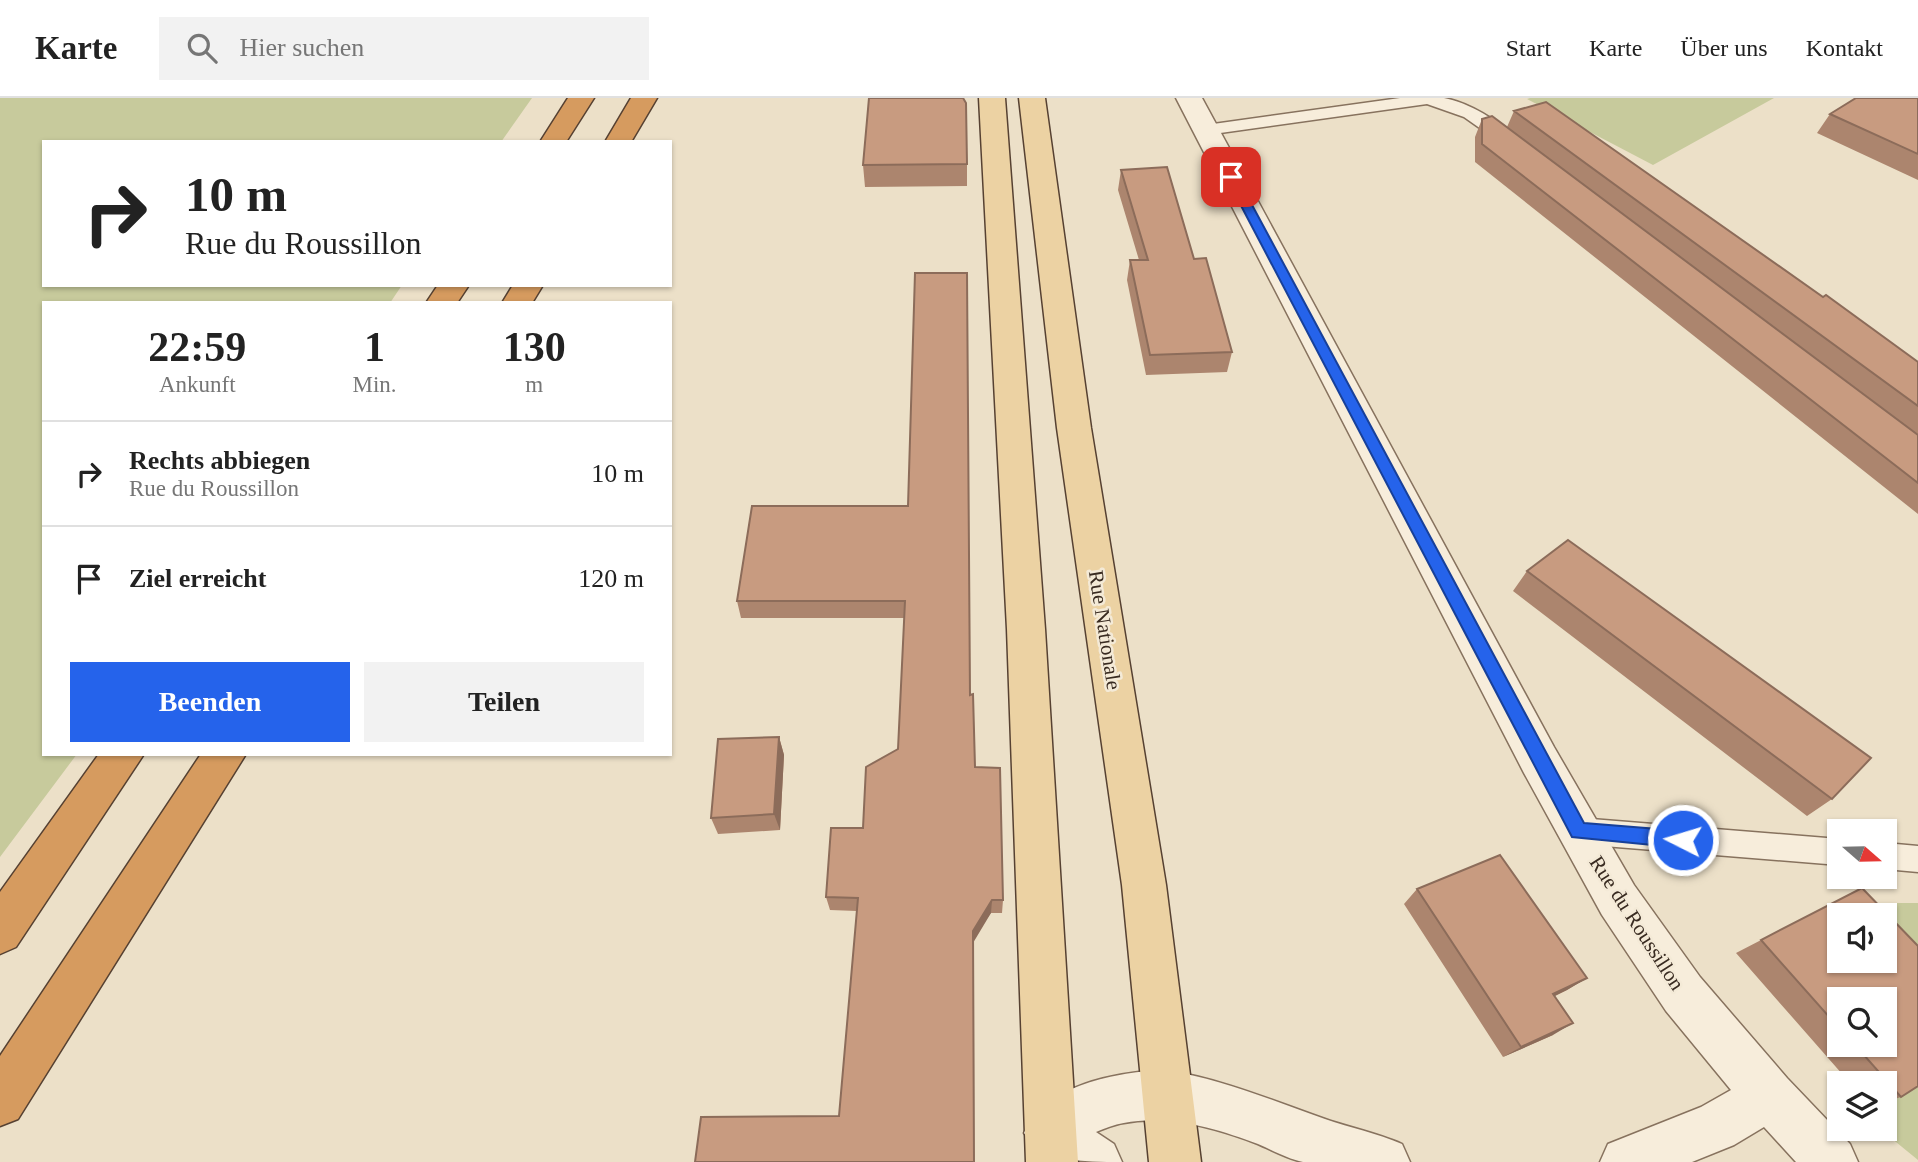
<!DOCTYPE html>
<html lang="de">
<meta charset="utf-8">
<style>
body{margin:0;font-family:"Times New Roman",serif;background:#f2f2f2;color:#222;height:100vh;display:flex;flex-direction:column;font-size:26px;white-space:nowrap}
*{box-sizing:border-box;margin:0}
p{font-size:23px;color:#767676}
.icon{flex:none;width:38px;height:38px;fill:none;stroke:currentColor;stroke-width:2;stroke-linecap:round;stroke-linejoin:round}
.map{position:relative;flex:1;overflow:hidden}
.details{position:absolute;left:42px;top:203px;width:630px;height:455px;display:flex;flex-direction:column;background:#fff;border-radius:0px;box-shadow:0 2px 5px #0004}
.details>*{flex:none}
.hud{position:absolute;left:42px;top:42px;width:630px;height:147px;border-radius:0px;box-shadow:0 2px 5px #0004;background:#fff;color:#222;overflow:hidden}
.needle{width:46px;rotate:110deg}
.controls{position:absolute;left:1827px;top:721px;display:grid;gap:14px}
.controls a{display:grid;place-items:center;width:70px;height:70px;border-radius:0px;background:#fff;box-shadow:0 2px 5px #0004;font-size:35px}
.pin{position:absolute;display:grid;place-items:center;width:60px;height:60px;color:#fff;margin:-30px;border-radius:14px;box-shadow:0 4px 10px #0006}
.me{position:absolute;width:77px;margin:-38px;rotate:275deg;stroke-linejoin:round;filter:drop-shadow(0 0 5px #0008)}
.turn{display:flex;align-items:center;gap:24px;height:147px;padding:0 28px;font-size:32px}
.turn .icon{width:91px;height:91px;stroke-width:2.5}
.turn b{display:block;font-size:49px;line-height:60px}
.eta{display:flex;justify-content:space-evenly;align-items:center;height:119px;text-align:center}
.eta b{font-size:42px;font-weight:700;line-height:49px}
.action{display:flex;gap:14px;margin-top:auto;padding:14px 28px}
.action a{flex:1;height:80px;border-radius:0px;background:#2563eb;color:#fff;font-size:28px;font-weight:700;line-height:80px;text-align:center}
.action a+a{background:#f2f2f2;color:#222}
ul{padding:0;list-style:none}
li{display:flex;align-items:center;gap:21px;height:105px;padding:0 28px;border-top:2px solid #e0e0e0}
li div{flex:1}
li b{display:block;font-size:26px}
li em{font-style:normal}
header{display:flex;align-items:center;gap:42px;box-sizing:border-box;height:98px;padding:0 35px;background:#fff;border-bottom:2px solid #e0e0e0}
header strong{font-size:33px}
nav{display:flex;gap:38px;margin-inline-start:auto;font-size:24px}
.search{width:490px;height:63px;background:#f2f2f2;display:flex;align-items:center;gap:18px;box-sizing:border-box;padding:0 24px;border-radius:0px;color:#767676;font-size:26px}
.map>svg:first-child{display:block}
.green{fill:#c7ca9c}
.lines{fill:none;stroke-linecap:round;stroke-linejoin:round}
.service-casing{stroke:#87725e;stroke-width:3}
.minor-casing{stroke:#87725e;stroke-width:3}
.primary-casing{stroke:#564132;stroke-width:3}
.motorway-casing{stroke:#564132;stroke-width:3}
.service{fill:#f7eddb;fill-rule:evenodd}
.minor{fill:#f7eddb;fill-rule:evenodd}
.primary{fill:#ecd2a3;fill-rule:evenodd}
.motorway{fill:#d69b5f;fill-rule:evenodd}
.wall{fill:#ac856e;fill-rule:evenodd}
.shaded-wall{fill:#8c6c5a}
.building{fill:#c89b80;stroke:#8c6c5a;stroke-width:2;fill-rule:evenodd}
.route{fill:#2563eb;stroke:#184099;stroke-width:2}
.labels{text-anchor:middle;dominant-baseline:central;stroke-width:5;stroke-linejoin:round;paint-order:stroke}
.street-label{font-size:21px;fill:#392b21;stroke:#f4ead7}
</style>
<header>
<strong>Karte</strong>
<div class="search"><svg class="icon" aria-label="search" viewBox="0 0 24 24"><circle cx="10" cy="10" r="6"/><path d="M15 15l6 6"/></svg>Hier suchen</div>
<nav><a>Start</a><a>Karte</a><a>Über uns</a><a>Kontakt</a></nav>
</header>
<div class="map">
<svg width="1918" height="1064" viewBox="0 0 1918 1064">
<rect width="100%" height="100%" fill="#ece0c8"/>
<path class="green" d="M 0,0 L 532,0 L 501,44 L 44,44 L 44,187 L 402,187 L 390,205 L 44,205 L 44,656 L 77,656 L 0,759 Z
M 1530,0 L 1774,0 L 1653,67 L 1527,1 Z
M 1835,805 L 1918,805 L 1918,893 L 1885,817 Z
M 1918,978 L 1918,1062 L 1880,1031 L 1885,1031 L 1885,999 Z"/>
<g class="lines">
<defs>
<path id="service" d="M 1400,0 C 1414,0 1430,0 1444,0 C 1467,4 1501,23 1515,41 L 1507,46 L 1501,45 L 1464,19 L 1427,6 L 1206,37 L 1198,32 L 1206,27 Z
M 1579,720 L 1839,741 L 1839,767 L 1579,746 L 1569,742 L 1565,733 L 1569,724 Z
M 1885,745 L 1918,748 L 1918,774 L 1885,771 Z"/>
<path id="minor" d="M 1176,0 L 1202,0 L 1554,649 L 1634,787 L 1700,879 L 1787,980 L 1850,1046 L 1858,1064 L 1796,1064 L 1764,1029 L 1734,1047 L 1692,1064 L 1600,1064 L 1608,1046 L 1701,1009 L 1731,992 L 1666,913 L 1602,817 L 1524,675 Z
M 1165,972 C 1222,981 1271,1002 1325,1021 C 1351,1030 1377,1035 1402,1046 L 1410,1064 C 1381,1064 1328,1064 1303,1064 C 1288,1061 1272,1052 1258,1046 C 1208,1027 1147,1010 1096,1034 L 1114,1046 L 1122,1064 C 1082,1064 1042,1064 1024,1035 C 1045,986 1118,974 1165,972 Z"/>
<path id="primary" d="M 979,0 L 1005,0 L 1045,531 L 1078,1064 L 1026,1064 L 1007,531 Z
M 1019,0 L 1045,0 L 1091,330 L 1166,787 L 1201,1064 L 1149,1064 L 1122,787 L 1057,330 Z"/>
<path id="motorway" d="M 568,0 L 594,0 L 566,44 L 540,44 Z
M 631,0 L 657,0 L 631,44 L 605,44 Z
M 438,187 L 469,187 L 457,205 L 426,205 Z
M 513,187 L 543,187 L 532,205 L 502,205 Z
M 99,656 L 144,656 L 16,849 L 0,856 L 0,794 Z
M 201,656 L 246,656 L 18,1021 L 0,1028 L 0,958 Z"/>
</defs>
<use href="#service" class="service-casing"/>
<use href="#minor" class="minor-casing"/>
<use href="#primary" class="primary-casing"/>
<use href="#motorway" class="motorway-casing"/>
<use href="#service" class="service"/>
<use href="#minor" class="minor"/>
<use href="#primary" class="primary"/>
<use href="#motorway" class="motorway"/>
</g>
<path class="wall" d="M 1918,0 L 1918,82 L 1817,35 L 1830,16 Z
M 1514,13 L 1823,199 L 1918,264 L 1918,416 L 1475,64 L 1475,39 L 1482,21 L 1507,29 Z
M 967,66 L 967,88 L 865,89 L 863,67 Z
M 1121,72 L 1194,161 L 1232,254 L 1227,274 L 1146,277 L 1127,182 L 1130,162 L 1139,162 L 1118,92 Z
M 908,408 L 970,597 L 975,669 L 1003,802 L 1002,815 L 991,815 L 839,1018 L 857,813 L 830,812 L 826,799 L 863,730 L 898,651 L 904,520 L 741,520 L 737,503 Z
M 1527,473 L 1832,701 L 1807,718 L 1513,493 Z
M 779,639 L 784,657 L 780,732 L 718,736 L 711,720 Z
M 1862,790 L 1918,848 L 1918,988 L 1901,999 L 1885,1004 L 1885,985 L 1850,985 L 1736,855 ZM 1839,817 L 1885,817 L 1885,863 L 1839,863 ZM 1839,901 L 1885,901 L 1885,947 L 1839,947 Z
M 1417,791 L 1587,880 L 1567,892 L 1555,898 L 1553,937 L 1503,959 L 1404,806 Z"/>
<path class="shaded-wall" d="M 779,639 L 784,657 L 780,732 L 774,716 Z
M 992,802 L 991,815 L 973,845 L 973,833 Z
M 1587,880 L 1567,892 L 1534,908 L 1553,896 Z
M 1573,925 L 1553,937 L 1503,959 L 1521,949 Z"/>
<path class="building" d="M 869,0 L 963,0 L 966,5 L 967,66 L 863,67 Z
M 1856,0 L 1918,0 L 1918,56 L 1830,16 Z
M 1546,4 L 1823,199 L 1826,197 L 1918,264 L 1918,308 L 1514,13 Z
M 1492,18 L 1918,337 L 1918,385 L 1482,46 L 1482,21 Z
M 1167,69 L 1194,161 L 1206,160 L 1232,254 L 1150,257 L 1130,162 L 1148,162 L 1121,72 Z
M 915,175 L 967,175 L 970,597 L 973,596 L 975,669 L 1000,670 L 1003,802 L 992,802 L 973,833 L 974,1064 L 695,1064 L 701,1019 L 839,1018 L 858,800 L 826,799 L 831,730 L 863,730 L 866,669 L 898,651 L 905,503 L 737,503 L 752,408 L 908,408 Z
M 1568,442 L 1871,660 L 1832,701 L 1527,473 Z
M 779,639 L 774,716 L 711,720 L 718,641 Z
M 1500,757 L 1587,880 L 1553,896 L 1573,925 L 1521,949 L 1417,791 Z
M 1862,790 L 1918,848 L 1918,988 L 1901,999 L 1855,947 L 1885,947 L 1885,901 L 1839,901 L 1839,930 L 1761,842 ZM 1839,817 L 1885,817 L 1885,863 L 1839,863 Z"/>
<path class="route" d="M 1231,76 L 1237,79 L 1584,725 L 1683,733 L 1689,736 L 1692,742 L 1689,748 L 1683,750 L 1572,739 L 1226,79 Z"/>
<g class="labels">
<g class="street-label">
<text transform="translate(1105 532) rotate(81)">Rue Nationale</text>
<text transform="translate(1637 825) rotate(57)">Rue du Roussillon</text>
</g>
</g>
</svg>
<div class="controls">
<a><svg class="needle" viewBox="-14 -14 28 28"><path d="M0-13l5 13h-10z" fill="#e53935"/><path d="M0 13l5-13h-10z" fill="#767676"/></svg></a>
<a><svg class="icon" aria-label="sound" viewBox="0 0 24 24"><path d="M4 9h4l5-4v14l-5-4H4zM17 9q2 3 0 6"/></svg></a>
<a><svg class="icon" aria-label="search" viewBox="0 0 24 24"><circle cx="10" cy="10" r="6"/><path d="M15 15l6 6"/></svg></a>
<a><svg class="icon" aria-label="layers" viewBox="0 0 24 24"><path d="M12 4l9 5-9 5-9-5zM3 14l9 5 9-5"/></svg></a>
</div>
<div class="pin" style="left:1231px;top:79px;background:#d93025"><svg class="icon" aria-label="arrive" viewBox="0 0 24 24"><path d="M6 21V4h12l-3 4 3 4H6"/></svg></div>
<svg class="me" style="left:1683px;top:742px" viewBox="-20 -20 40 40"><circle r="17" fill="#2563eb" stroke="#fff" stroke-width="3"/><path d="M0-11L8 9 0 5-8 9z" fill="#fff"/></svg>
<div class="hud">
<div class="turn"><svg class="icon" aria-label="right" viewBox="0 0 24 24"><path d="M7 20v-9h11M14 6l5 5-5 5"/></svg><div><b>10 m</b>Rue du Roussillon</div></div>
</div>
<section class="details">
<div class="eta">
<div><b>22:59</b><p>Ankunft</p></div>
<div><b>1</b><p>Min.</p></div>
<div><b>130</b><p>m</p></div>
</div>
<ul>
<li><svg class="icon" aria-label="right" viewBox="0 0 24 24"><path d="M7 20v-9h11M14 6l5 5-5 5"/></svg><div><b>Rechts abbiegen</b><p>Rue du Roussillon</p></div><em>10 m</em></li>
<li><svg class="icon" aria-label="arrive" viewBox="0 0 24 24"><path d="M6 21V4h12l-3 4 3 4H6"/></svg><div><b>Ziel erreicht</b></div><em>120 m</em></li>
</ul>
<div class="action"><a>Beenden</a><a>Teilen</a></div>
</section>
</div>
